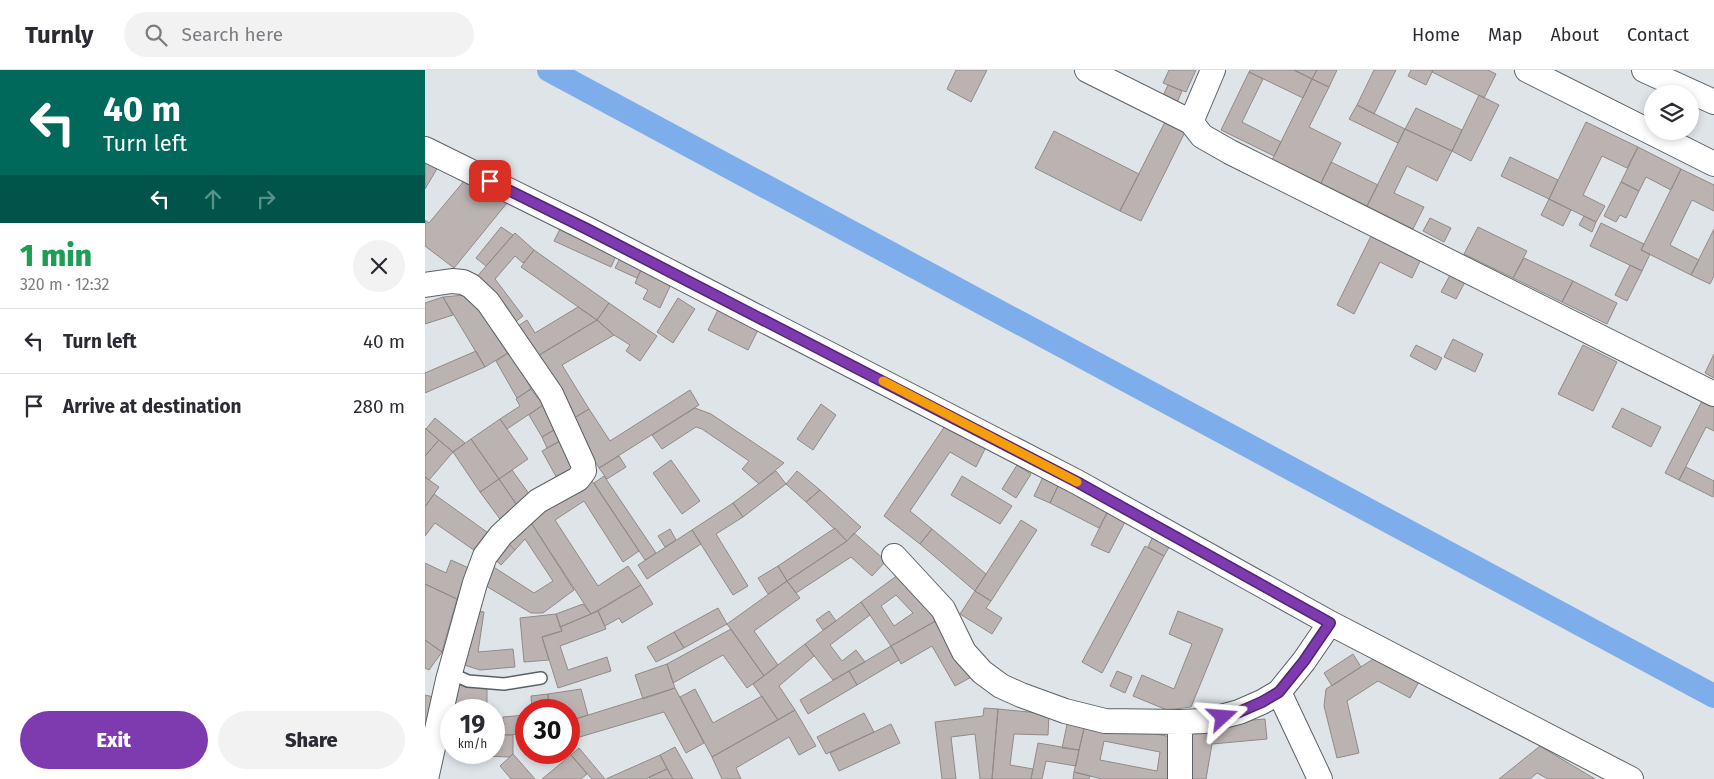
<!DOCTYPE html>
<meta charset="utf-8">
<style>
body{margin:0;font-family:"Fira Sans",sans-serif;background:#f2f2f3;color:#2b2b33;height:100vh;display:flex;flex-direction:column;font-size:19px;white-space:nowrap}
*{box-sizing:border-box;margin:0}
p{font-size:16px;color:#7c7c81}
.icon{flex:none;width:28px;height:28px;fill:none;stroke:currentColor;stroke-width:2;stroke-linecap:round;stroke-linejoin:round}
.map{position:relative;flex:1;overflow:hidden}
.sheet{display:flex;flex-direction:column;background:#fff;width:425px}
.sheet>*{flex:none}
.hud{background:#00695c;color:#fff;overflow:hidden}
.buttons{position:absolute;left:1219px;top:15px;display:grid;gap:10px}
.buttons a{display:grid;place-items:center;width:55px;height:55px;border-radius:50%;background:#fff;box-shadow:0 2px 8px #0003;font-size:25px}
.speed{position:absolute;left:15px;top:629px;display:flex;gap:10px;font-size:25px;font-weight:700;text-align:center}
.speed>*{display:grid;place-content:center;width:65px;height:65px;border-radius:50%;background:#fff;box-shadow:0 2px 8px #0003;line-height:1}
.speed small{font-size:12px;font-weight:400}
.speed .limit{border:8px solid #d22;background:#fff;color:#111}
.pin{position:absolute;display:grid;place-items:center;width:42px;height:42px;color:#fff;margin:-21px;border-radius:10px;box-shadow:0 2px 8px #0006}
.me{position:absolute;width:55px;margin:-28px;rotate:71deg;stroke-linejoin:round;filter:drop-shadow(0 0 4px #0008)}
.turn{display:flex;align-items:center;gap:18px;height:105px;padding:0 20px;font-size:22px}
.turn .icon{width:65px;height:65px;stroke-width:2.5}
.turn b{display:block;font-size:35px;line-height:42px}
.lanes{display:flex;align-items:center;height:48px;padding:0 20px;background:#0003;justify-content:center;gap:25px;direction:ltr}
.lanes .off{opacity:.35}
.round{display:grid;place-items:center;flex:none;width:52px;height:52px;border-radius:26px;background:#f2f2f3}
.overview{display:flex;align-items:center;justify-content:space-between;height:85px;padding:0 20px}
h1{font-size:30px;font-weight:800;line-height:38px;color:#1e9e55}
.action{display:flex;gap:10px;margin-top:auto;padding:10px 20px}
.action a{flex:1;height:58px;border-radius:30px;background:#7e3baf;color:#fff;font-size:20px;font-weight:800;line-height:58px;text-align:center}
.action a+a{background:#f2f2f3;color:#2b2b33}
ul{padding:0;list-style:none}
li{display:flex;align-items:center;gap:15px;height:65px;padding:0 20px;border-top:1px solid #e1e1e2}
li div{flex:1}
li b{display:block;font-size:19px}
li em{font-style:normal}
header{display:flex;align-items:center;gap:30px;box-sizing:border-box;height:70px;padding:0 25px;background:#fff;border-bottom:1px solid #e1e1e2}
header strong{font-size:24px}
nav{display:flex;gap:28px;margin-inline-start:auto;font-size:18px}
.search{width:350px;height:45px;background:#f2f2f3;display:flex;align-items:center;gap:12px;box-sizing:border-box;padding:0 18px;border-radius:28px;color:#7c7c81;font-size:19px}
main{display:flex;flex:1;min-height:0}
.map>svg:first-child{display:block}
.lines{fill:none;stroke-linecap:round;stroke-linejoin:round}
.canal{stroke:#7daeeb;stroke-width:24}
.building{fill:#bab3b1;stroke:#918a88;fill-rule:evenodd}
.lane-casing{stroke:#5b6064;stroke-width:14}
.street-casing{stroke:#5b6064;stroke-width:26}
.lane{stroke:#fff;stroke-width:11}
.street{stroke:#fff;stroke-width:24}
.route-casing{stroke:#522672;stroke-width:12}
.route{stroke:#7e3baf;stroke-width:9}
.slow{stroke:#f59e0b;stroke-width:9}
</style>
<header>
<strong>Turnly</strong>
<div class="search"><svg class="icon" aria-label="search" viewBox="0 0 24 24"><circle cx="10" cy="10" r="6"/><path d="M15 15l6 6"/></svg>Search here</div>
<nav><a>Home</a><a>Map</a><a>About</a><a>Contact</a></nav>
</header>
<main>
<section class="sheet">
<div class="hud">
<div class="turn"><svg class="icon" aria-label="left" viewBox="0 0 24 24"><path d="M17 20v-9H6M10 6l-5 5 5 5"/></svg><div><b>40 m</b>Turn left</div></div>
<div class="lanes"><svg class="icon" aria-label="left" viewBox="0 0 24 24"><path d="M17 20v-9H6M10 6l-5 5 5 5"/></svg><svg class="icon off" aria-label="ahead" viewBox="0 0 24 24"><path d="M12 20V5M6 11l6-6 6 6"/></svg><svg class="icon off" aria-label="right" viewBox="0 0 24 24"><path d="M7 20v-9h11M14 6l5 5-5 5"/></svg></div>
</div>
<div class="overview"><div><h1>1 min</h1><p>320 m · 12:32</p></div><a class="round"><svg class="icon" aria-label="close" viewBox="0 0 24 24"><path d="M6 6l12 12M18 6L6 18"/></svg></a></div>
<ul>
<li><svg class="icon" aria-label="left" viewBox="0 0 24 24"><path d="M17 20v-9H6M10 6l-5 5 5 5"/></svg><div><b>Turn left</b></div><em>40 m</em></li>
<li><svg class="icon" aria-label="arrive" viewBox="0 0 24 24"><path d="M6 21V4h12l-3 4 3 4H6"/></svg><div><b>Arrive at destination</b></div><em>280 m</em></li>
</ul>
<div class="action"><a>Exit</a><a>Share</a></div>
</section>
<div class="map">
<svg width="1289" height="709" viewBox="0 0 1289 709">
<rect width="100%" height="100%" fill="#dfe4e9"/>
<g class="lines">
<path class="canal" d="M 124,0 L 1289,626"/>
</g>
<path class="building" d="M 531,0 L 562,0 L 546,32 L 522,19 Z
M 744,0 L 771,0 L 761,22 L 738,13 Z
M 825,0 L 869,0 L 887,9 L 878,28 L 824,2 Z
M 869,0 L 892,0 L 887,9 Z
M 892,0 L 912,0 L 904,17 L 887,9 Z
M 949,0 L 971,0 L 949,44 L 932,35 Z
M 986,0 L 1008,0 L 1001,15 L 983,6 Z
M 1008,0 L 1063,0 L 1071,4 L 1059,28 L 1007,2 Z
M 824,2 L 838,9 L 817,52 L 856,72 L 849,86 L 796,60 Z
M 887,9 L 904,17 L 884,57 L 916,73 L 896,113 L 847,90 Z
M 743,15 L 757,21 L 751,35 L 737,28 Z
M 1054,25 L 1074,35 L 1046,91 L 1027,81 Z
M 932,35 L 980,59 L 973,73 L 924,49 Z
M 991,38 L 1037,60 L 1027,81 L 980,59 Z
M 741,50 L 761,60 L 716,151 L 695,141 Z
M 1161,52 L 1213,77 L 1202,98 L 1177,86 L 1158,125 L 1180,136 L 1171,152 L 1124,129 Z
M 980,59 L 1027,81 L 1012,111 L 982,96 L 969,123 L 999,137 L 988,159 L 942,136 Z
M 629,61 L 714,104 L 695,141 L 610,98 Z
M 1213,77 L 1256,99 L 1246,120 L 1221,107 L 1214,121 L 1196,112 Z
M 1085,87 L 1133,110 L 1124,129 L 1076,106 Z
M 0,89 L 13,97 L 0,119 Z
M 906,92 L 953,115 L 942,136 L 896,113 Z
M 1256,99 L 1289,115 L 1289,141 L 1267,130 L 1245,175 L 1274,190 L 1266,205 L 1216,180 Z
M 39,111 L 82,133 L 29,198 L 0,176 L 0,150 L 4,153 Z
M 1196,112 L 1214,121 L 1201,148 L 1195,145 L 1191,152 L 1179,146 Z
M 1124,129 L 1146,140 L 1138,156 L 1116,145 Z
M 1159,146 L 1171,152 L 1167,162 L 1154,155 Z
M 1005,148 L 1026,158 L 1019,172 L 998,161 Z
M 1176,153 L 1219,174 L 1216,180 L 1225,184 L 1217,201 L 1165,176 Z
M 76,157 L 88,165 L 61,196 L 51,188 Z
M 136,157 L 192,184 L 186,197 L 129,171 Z
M 1053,157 L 1102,181 L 1088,208 L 1039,184 Z
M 1289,159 L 1289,206 L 1285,214 L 1266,205 Z
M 948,162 L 997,187 L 987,208 L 955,192 L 929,244 L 912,235 Z
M 90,163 L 109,180 L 98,193 L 90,186 L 70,209 L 98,246 L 84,257 L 49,210 Z
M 109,180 L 184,233 L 172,250 L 96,197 Z
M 195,188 L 217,198 L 212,208 L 190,198 Z
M 1099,188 L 1148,211 L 1137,232 L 1088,208 Z
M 1205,195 L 1217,201 L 1202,231 L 1190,225 Z
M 217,198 L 247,212 L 235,238 L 218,229 L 223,220 L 210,213 Z
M 1025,205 L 1040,212 L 1031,229 L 1016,222 Z
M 1148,211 L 1192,233 L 1182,254 L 1137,232 Z
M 50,224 L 86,281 L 60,297 L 18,227 Z
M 18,227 L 28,245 L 0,254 L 0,233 Z
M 253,228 L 270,239 L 248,273 L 232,262 Z
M 184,233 L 232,266 L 215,291 L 201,281 L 205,275 L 189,265 L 172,250 Z
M 153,237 L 172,250 L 106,290 L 87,260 L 102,250 L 110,263 Z
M 293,240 L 333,260 L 323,280 L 283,260 Z
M 172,250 L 189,265 L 137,295 L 164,339 L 144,351 L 106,290 Z
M 1028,269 L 1058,284 L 1050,302 L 1019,287 Z
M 991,275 L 1017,288 L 1011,300 L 985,286 Z
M 1158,275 L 1192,292 L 1168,341 L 1133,324 Z
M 51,281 L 60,297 L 0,323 L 0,303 Z
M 86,281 L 106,319 L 92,328 L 71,291 Z
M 1289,284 L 1289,308 L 1280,303 Z
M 106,319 L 118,335 L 82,359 L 75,349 L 95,336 L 91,329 Z
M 265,320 L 274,335 L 174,398 L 144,351 L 164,339 L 185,371 Z
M 1278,329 L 1289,334 L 1289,361 L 1281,357 L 1254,410 L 1240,403 Z
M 396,334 L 411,345 L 388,380 L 372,369 Z
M 118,335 L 134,357 L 117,367 L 104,345 Z
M 270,338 L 286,344 L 359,393 L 334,414 L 317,399 L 324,391 L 277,359 L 271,357 L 237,379 L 227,365 Z
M 1197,338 L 1236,357 L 1226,377 L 1187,357 Z
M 10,348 L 40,373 L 28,382 L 1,359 Z
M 75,349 L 103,389 L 74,409 L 46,369 Z
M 522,353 L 562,375 L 551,397 L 525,382 L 485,441 L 507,459 L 495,474 L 459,446 Z
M 134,357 L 140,368 L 122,378 L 117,367 Z
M 0,358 L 14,370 L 0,386 Z
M 46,369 L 74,409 L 55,422 L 28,382 Z
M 14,370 L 28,382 L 4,410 L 0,407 L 0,386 Z
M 137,370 L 152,399 L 133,410 L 117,381 Z
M 194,386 L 201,397 L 182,409 L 174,398 Z
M 246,390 L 275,431 L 257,444 L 228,403 Z
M 592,395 L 606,404 L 591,428 L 577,419 Z
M 1261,397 L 1289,411 L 1288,427 L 1254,410 Z
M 87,400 L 107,428 L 93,437 L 74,409 Z
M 351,401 L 361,414 L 318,447 L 308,433 Z
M 372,401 L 395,420 L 381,432 L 361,414 Z
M 163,405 L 214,481 L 198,492 L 159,431 L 130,450 L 173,516 L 203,496 L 216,515 L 166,544 L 101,445 Z
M 179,406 L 231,483 L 220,490 L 169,413 Z
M 537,406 L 587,436 L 575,454 L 526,425 Z
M 0,407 L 14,417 L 0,437 Z
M 618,407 L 634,414 L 625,433 L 609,426 Z
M 74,409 L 93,437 L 75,449 L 55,422 Z
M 634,414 L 684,439 L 674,458 L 625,433 Z
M 395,420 L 436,457 L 422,471 L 381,432 Z
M 9,424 L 66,465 L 53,483 L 10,453 L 0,466 L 0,437 Z
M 308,433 L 318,447 L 291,464 L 323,516 L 308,525 L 267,460 Z
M 684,439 L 702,448 L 684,483 L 666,475 Z
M 103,448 L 149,520 L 118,543 L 106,543 L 56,513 L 67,496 L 109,523 L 128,511 L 100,469 L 90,480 L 80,470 Z
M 596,450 L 612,460 L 566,531 L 550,521 Z
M 410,458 L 422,471 L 362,511 L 353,496 Z
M 245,459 L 251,470 L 240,477 L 233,466 Z
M 507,459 L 561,504 L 550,521 L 495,474 Z
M 267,460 L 276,474 L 222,509 L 213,495 Z
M 730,462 L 747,472 L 739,486 L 723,477 Z
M 429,463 L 461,491 L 447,506 L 426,487 L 371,523 L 362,511 L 422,471 Z
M 80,470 L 90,480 L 76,495 L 64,484 Z
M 720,476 L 739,486 L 677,603 L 657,592 Z
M 26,490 L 46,499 L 32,529 L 0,514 L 0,493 L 21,503 Z
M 353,496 L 362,511 L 343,524 L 333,508 Z
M 477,502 L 516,548 L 466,576 L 436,532 ZM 471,525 L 488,543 L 469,556 L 456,536 Z
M 362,511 L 375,528 L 329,561 L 353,595 L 339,606 L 302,554 Z
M 0,514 L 32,529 L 17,582 L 0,570 Z
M 216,515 L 228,534 L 197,553 L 194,548 L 180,556 L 173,541 Z
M 550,521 L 566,531 L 561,538 L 577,548 L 567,564 L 535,544 Z
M 436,532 L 445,545 L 405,575 L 417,591 L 431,580 L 440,592 L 408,610 L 380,574 Z
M 158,534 L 166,544 L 135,557 L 131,544 Z
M 293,538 L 302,554 L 259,578 L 249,562 Z
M 44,540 L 59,542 L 53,582 L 88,579 L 90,597 L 55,600 L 36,594 Z
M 173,541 L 181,559 L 135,576 L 143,600 L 182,587 L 186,601 L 133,618 L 117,567 L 137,561 L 135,557 Z
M 404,541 L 411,551 L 398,560 L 391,550 Z
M 753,541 L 798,559 L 766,637 L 742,640 L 708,626 L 717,605 L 749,619 L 767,574 L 744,564 Z
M 131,544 L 137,561 L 117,567 L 124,590 L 99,592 L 95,548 Z
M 516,548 L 550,605 L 530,616 L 507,576 L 476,594 L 466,576 Z
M 306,559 L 339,606 L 322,618 L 298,585 L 248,613 L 242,594 Z
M 249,562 L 259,578 L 231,592 L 222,577 Z
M 0,570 L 17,582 L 4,600 L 0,598 Z
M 380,574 L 389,586 L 354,616 L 370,640 L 353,650 L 328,614 Z
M 466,576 L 474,590 L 432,615 L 424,601 Z
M 928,584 L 936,597 L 907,616 L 899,603 Z
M 953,586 L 996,608 L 985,628 L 953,611 L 922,631 L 934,683 L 912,688 L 899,636 L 901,619 Z
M 242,594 L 250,618 L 218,629 L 210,605 Z
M 424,601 L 432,615 L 383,644 L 375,630 Z
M 692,601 L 707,607 L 700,623 L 685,616 Z
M 29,615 L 62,615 L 62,640 L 29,640 Z
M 250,618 L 279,673 L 261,683 L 239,642 L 148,669 L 144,651 Z
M 156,619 L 163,645 L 144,651 L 144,640 L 124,640 L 123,624 Z
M 270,619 L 288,653 L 337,626 L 353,650 L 287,687 L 255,627 Z
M 123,624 L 124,640 L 107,640 L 106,626 Z
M 0,625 L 13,628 L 0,679 Z
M 559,638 L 573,639 L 567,709 L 555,709 L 550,664 L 526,667 L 531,709 L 517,709 L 510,652 L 558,646 Z
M 573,639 L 624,644 L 623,665 L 589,664 L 585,695 L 608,699 L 606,709 L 567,709 Z
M 370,640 L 391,676 L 374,685 L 364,667 L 311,698 L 316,709 L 297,709 L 287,687 Z
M 439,643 L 449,662 L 401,684 L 392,667 Z
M 101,645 L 101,664 L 78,665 L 78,647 Z
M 840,649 L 842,669 L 787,674 L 781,709 L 759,709 L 767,660 L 779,654 Z
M 643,650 L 660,654 L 654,680 L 637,678 Z
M 69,653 L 79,653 L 78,665 L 88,665 L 88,684 L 84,687 L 61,686 L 61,682 L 69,682 Z
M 466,654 L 475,673 L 414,701 L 405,683 Z
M 660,654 L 682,654 L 746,667 L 748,709 L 677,709 L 649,702 ZM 679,671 L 735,682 L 732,701 L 675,690 Z
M 613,673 L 654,680 L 651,696 L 621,691 L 617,709 L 606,709 Z
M 1115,676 L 1170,709 L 1123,709 L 1112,703 L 1105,709 L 1074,709 Z
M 250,677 L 268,709 L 248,709 L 235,685 Z
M 154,678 L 180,709 L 167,709 L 146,685 Z
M 29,682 L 61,682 L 61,686 L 29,686 Z
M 88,684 L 110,709 L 86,709 L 75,696 Z
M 146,685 L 162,704 L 156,709 L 117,709 Z
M 235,685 L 242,699 L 221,709 L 181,709 Z
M 242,699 L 248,709 L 225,709 L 224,707 Z
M 649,702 L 665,706 L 664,709 L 648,709 Z"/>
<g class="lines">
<defs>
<path id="lane" d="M 25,603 L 43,611 L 79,614 L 116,608"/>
<path id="street" d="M 662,0 L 766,52 L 777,66 L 805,82 L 1289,324
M 1102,0 L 1289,94
M 1219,0 L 1289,32
M 766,52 L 788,0
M 0,79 L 162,159 L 652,412 L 905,553 L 1206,709
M 0,215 L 27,211 L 38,212 L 46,216 L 63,232 L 126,324 L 158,394 L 159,401 L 153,409 L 113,431 L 76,465 L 60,486 L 50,513 L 23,610 L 1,709
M 469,486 L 518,539 L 539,582 L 557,602 L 576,616 L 596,625 L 640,641 L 680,651 L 755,652 L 780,651 L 814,642 L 837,632 L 854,622 L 879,591 L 905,553
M 854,622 L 895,709
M 755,652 L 755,709"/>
</defs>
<use href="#lane" class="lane-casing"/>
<use href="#street" class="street-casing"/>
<use href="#lane" class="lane"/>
<use href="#street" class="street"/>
</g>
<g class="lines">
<defs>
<path id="route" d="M 65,111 L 162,159 L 652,412 L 905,553 L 879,591 L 854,622 L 837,632 L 814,642 L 798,647"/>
</defs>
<use href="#route" class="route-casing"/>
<use href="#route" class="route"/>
<path class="slow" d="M 458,311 L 652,412"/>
</g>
</svg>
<div class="buttons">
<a><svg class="icon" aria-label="layers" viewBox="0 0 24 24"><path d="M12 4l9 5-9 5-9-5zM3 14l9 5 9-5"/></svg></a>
</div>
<div class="speed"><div>19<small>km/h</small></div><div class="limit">30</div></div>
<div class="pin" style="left:65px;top:111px;background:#d93025"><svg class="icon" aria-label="arrive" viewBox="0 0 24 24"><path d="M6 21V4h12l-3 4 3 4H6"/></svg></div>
<svg class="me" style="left:798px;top:647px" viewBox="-20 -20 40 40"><path d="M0-17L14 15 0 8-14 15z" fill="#7e3baf" stroke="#fff" stroke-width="4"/></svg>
</div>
</main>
